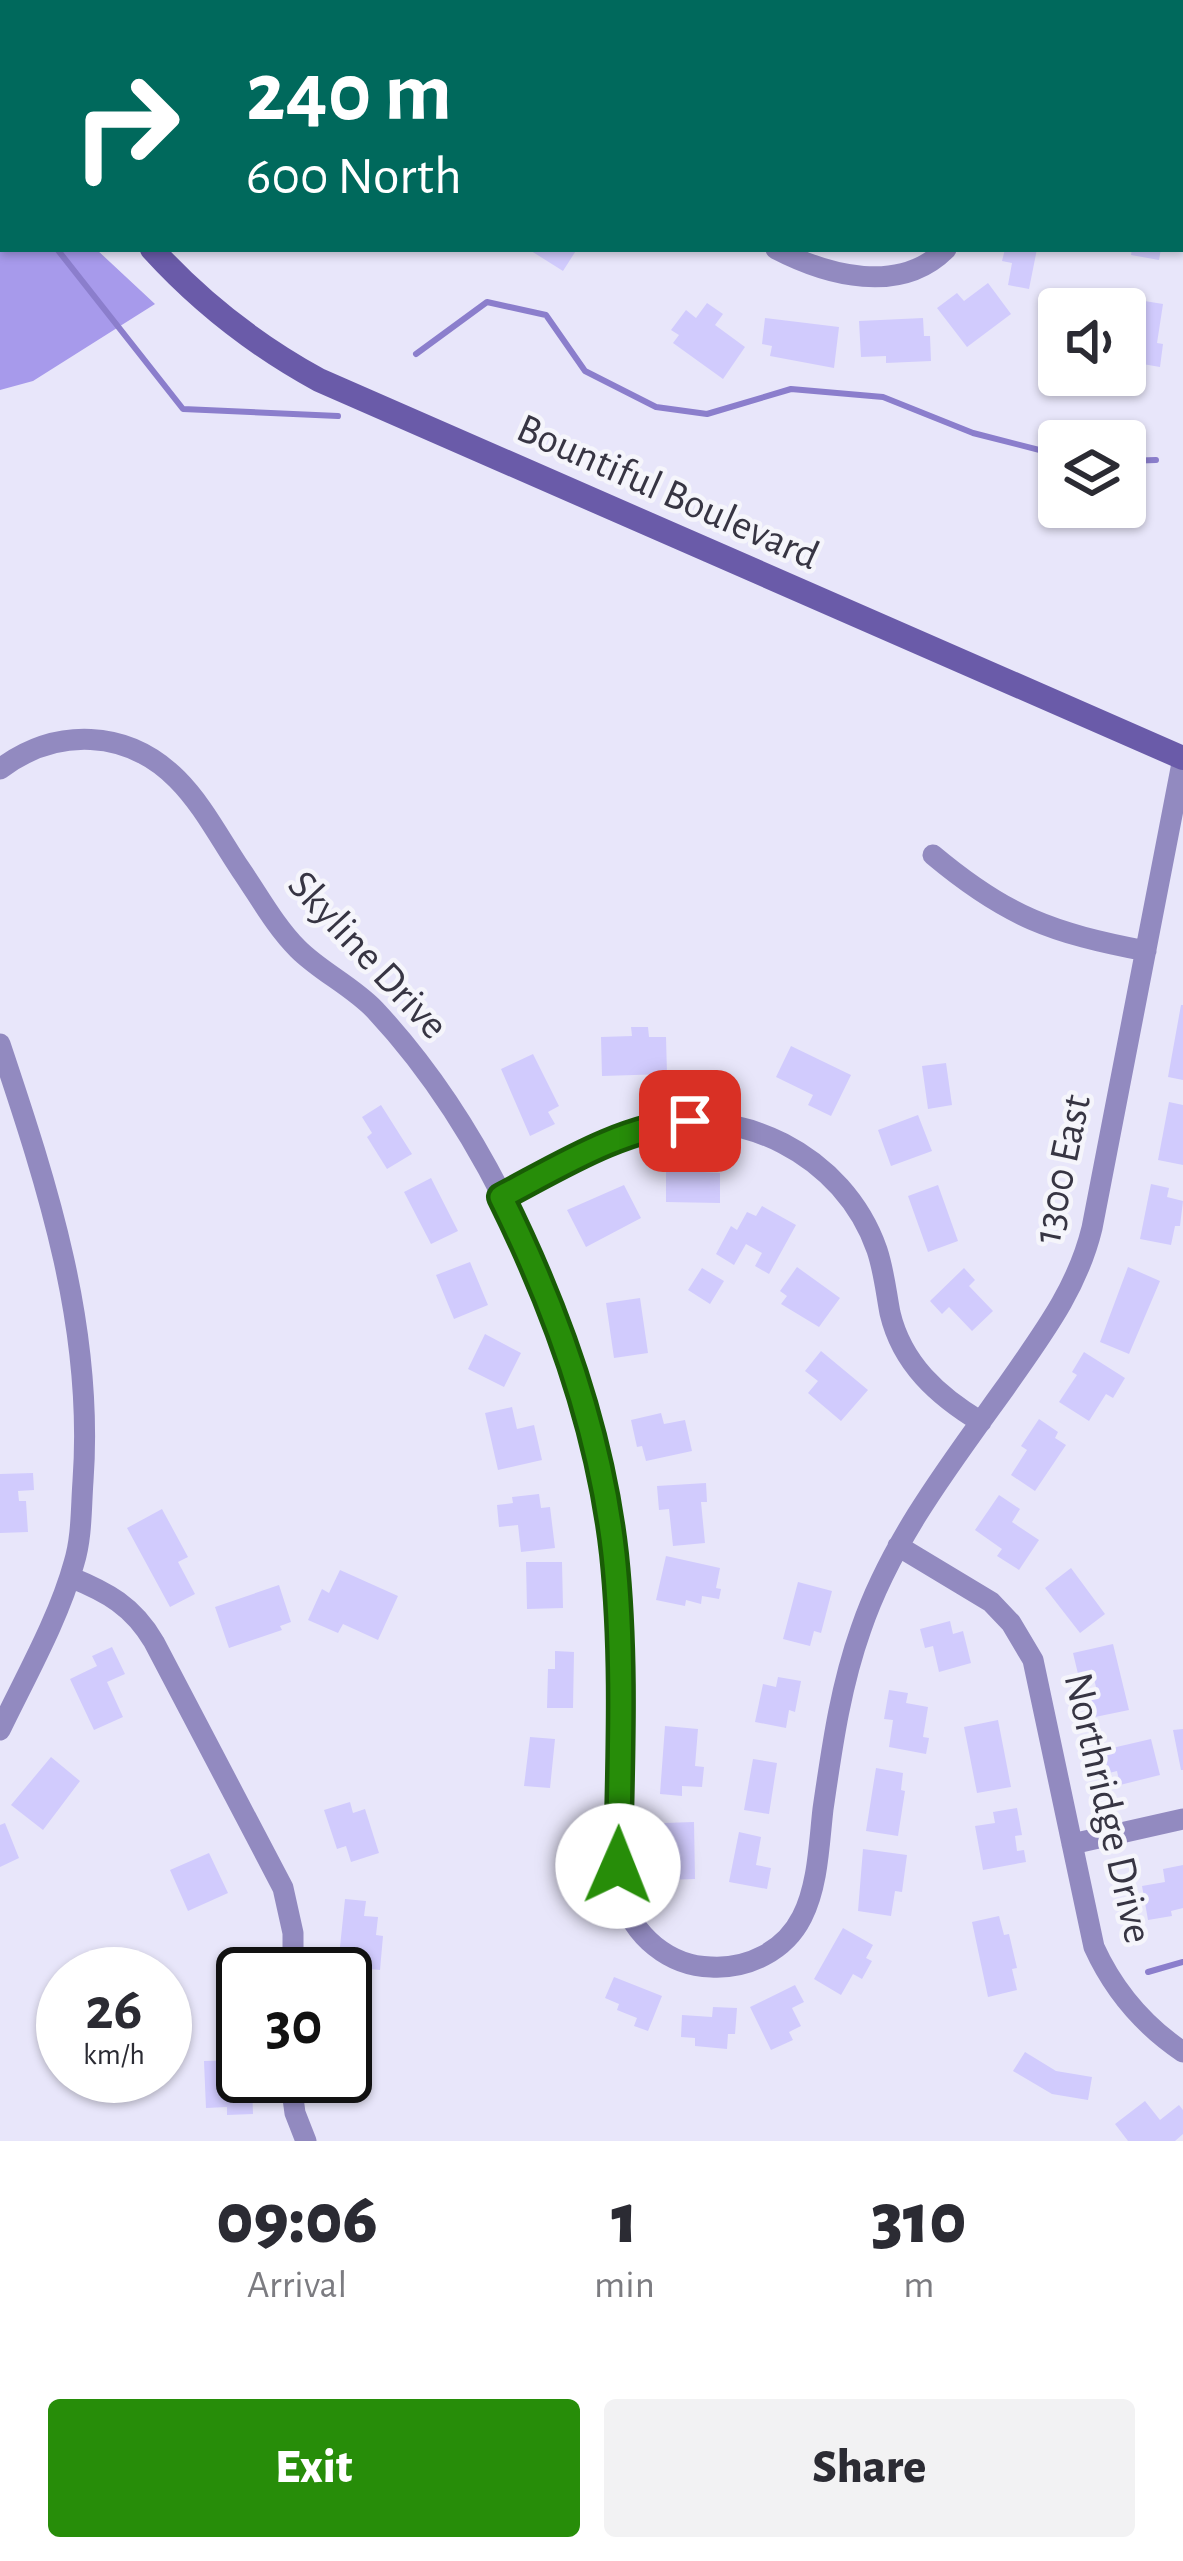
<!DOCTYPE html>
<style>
body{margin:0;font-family:"Alegreya Sans",sans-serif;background:#f2f2f3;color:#2b2b33;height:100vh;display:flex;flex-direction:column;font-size:45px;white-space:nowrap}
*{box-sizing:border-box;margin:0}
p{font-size:39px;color:#7c7c81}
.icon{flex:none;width:66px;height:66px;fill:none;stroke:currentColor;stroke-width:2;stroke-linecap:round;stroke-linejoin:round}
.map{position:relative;height:2141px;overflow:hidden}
.drawer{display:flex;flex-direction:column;background:#fff;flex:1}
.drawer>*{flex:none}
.banner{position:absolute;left:0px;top:0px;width:1185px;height:252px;box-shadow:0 3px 9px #0004;background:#00695c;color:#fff;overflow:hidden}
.fabs{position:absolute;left:1038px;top:288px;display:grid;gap:24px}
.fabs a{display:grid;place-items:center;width:108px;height:108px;border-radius:12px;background:#fff;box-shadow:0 3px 9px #0004;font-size:60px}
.speed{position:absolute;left:36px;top:1947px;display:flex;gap:24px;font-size:60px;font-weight:700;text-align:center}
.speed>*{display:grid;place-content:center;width:156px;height:156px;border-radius:50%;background:#fff;box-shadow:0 3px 9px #0004;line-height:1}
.speed small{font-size:30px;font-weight:400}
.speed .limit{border:6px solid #111;border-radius:18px;background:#fff;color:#111}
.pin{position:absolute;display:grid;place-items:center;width:102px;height:102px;color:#fff;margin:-51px;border-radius:24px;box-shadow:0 6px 18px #0006}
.me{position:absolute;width:132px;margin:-66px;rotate:1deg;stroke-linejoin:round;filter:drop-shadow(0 0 9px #0008)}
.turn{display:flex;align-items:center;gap:42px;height:252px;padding:0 48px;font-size:54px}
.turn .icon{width:156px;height:156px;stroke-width:2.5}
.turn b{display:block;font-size:84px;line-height:102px}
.eta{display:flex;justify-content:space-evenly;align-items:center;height:204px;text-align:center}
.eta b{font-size:72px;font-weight:800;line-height:84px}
.action{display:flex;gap:24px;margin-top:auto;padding:24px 48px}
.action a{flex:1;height:138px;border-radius:12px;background:#278d09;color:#fff;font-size:48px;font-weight:800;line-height:138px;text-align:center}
.action a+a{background:#f2f2f3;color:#2b2b33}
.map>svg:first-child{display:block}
.forest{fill:#a79aeb}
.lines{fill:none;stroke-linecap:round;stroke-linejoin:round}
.stream{stroke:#8b7ecc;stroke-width:6}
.building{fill:#d1cbfd}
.minor{stroke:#928ac0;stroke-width:21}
.secondary{stroke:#6a5ba9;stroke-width:24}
.route-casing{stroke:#195c06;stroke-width:30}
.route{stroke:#278d09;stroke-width:21}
.labels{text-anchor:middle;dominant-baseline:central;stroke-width:9;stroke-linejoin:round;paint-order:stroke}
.street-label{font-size:42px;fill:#373543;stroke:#f5f5fb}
</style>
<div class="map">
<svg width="1183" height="2141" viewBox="0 0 1183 2141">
<rect width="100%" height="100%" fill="#e8e6fa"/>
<path class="forest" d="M 0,144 L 3,249 L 96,249 L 155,304 L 33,381 L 0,390 Z"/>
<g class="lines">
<path class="stream" d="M 0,215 L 3,216
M 57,249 L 183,409 L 338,416
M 416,354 L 487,302 L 546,315 L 585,371 L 656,407 L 707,414 L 791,389 L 883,397 L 973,433 L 1059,455
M 1125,461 L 1156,460
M 1148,1972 L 1183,1962"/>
</g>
<path class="building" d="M 528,249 L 577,249 L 563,271 Z
M 1005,249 L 1037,249 L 1029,289 L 1008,285 L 1012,263 L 1002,261 Z
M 1132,249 L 1161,249 L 1159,260 L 1131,255 Z
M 988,283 L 1011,314 L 967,347 L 937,308 L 957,293 L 964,301 Z
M 1120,297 L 1163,304 L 1157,343 L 1163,344 L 1160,367 L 1125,361 L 1125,309 L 1118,309 Z
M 707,303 L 723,314 L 715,325 L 745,347 L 723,379 L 673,343 L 679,335 L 671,330 L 686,310 L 696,318 Z
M 765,318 L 839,327 L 834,368 L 770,356 L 772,346 L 762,344 Z
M 923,318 L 924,336 L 930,336 L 931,361 L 886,363 L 886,356 L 861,357 L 859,321 Z
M 1181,1005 L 1183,1005 L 1183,1080 L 1168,1077 Z
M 631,1027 L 648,1027 L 649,1037 L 666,1037 L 667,1074 L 602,1076 L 601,1037 L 632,1036 Z
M 791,1046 L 851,1075 L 831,1116 L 808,1105 L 813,1095 L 776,1077 Z
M 533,1054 L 559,1106 L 548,1112 L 555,1124 L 530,1136 L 501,1069 Z
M 946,1063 L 952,1105 L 928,1109 L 922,1066 Z
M 1169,1102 L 1183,1105 L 1183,1165 L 1158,1160 Z
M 381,1105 L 412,1154 L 387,1169 L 367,1137 L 372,1133 L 362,1117 Z
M 918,1115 L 932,1151 L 891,1166 L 878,1130 Z
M 666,1170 L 720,1173 L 720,1203 L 666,1202 Z
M 431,1178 L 458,1231 L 431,1244 L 404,1192 Z
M 1151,1184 L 1169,1188 L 1167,1197 L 1183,1201 L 1180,1226 L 1175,1226 L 1171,1245 L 1140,1239 Z
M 624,1185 L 641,1218 L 586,1247 L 567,1210 Z
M 938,1185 L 958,1241 L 928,1252 L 908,1196 Z
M 762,1206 L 796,1225 L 769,1274 L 755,1266 L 762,1253 L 746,1244 L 734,1265 L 716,1254 L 731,1226 L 737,1230 L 747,1212 L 756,1216 Z
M 470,1262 L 488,1305 L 454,1319 L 436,1275 Z
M 797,1267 L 840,1298 L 819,1327 L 781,1304 L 787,1296 L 780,1291 Z
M 1128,1267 L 1160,1281 L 1129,1354 L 1100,1342 Z
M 702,1268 L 724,1281 L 710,1304 L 688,1290 Z
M 964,1268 L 975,1280 L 969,1286 L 993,1311 L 972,1331 L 949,1307 L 942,1314 L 930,1301 Z
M 640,1298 L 648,1353 L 614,1358 L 606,1303 Z
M 485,1334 L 521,1353 L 504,1387 L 468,1369 Z
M 821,1351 L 868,1390 L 841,1421 L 808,1393 L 818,1381 L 805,1371 Z
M 1084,1352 L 1125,1378 L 1113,1398 L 1106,1394 L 1089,1421 L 1059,1402 L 1077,1375 L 1072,1372 Z
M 512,1407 L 517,1429 L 534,1425 L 542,1460 L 498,1470 L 485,1413 Z
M 661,1413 L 664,1424 L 685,1420 L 692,1451 L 646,1461 L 642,1446 L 637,1447 L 631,1420 Z
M 1039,1419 L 1058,1432 L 1055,1438 L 1066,1445 L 1035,1491 L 1011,1475 L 1027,1450 L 1021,1446 Z
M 33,1473 L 34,1490 L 18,1491 L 19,1501 L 26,1501 L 28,1532 L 0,1533 L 0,1474 Z
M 706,1483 L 707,1502 L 701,1502 L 705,1543 L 673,1546 L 669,1509 L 659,1510 L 657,1486 Z
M 539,1494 L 541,1508 L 550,1507 L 555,1548 L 521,1552 L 518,1525 L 499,1527 L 497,1505 L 513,1503 L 512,1497 Z
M 999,1495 L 1020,1509 L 1012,1522 L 1039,1540 L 1019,1570 L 997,1556 L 1002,1549 L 975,1530 Z
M 162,1509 L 188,1557 L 178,1562 L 195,1594 L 170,1607 L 127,1528 Z
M 666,1556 L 720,1568 L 716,1588 L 721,1589 L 719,1599 L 702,1596 L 701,1604 L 686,1600 L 685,1606 L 656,1600 Z
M 526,1562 L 562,1562 L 563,1608 L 527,1609 Z
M 1071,1568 L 1105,1614 L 1080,1633 L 1045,1588 Z
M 340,1570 L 398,1596 L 378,1640 L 343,1624 L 338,1633 L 308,1620 L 322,1589 L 329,1593 Z
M 798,1582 L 832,1591 L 821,1633 L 814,1631 L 810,1646 L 783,1639 Z
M 279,1585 L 291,1622 L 280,1626 L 282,1630 L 229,1648 L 215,1607 Z
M 950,1621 L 953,1634 L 963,1631 L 971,1663 L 939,1672 L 933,1646 L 925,1648 L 920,1629 Z
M 1113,1644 L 1129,1710 L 1095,1717 L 1090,1693 L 1097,1691 L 1093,1675 L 1079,1678 L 1073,1653 Z
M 112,1647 L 125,1674 L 107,1682 L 123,1717 L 94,1730 L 70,1679 L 97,1666 L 92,1656 Z
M 555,1651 L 574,1652 L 573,1708 L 547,1708 L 548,1669 L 555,1669 Z
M 778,1677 L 801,1681 L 795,1712 L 789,1710 L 786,1728 L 755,1722 L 763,1684 L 776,1687 Z
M 889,1690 L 908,1693 L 906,1703 L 928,1707 L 923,1737 L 929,1738 L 926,1754 L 889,1747 L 893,1720 L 884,1719 Z
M 998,1720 L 1011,1787 L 977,1793 L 964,1727 Z
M 665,1726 L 698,1729 L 695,1766 L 704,1767 L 702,1787 L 682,1786 L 682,1796 L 660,1794 Z
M 1183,1729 L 1183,1770 L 1181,1770 L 1173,1730 Z
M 530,1737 L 555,1739 L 550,1788 L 524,1786 Z
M 1151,1739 L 1160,1775 L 1120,1785 L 1117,1771 L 1101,1775 L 1095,1752 Z
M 51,1757 L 80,1781 L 43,1830 L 11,1805 Z
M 753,1759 L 777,1763 L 769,1814 L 744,1810 Z
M 876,1768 L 903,1773 L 901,1790 L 905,1791 L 898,1836 L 866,1831 Z
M 350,1802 L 353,1813 L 365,1809 L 379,1853 L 351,1862 L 346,1846 L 337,1849 L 324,1810 Z
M 1017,1808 L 1022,1835 L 1015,1836 L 1017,1851 L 1024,1850 L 1026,1862 L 983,1870 L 975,1826 L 995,1823 L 993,1812 Z
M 694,1822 L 695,1879 L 665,1880 L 664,1823 Z
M 5,1823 L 19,1858 L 0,1867 L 0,1825 Z
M 739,1832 L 761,1837 L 756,1865 L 771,1868 L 767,1889 L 729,1882 Z
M 863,1849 L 907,1855 L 902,1892 L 895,1891 L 891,1916 L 858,1911 Z
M 209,1853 L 228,1893 L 188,1911 L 170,1870 Z
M 1183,1865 L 1183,1908 L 1171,1911 L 1172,1916 L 1148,1920 L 1142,1886 L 1165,1882 L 1163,1869 Z
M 345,1899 L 366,1901 L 364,1916 L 378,1917 L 376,1935 L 383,1936 L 380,1970 L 338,1966 Z
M 999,1916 L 1004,1935 L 1009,1934 L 1017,1968 L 1012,1969 L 1017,1990 L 988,1997 L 972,1922 Z
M 843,1928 L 873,1945 L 866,1958 L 872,1961 L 862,1979 L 853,1974 L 841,1995 L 814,1979 Z
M 614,1977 L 662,1996 L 648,2031 L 634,2026 L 637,2018 L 617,2010 L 619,2004 L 605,1998 Z
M 795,1985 L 804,2002 L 792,2008 L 801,2026 L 789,2032 L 793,2040 L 771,2050 L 750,2007 Z
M 713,2007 L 737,2008 L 735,2034 L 728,2034 L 727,2049 L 695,2046 L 695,2038 L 681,2037 L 682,2015 L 712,2017 Z
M 1025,2052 L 1056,2071 L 1092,2077 L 1088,2100 L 1052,2094 L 1013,2071 Z
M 243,2060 L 243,2076 L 248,2076 L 252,2084 L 253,2114 L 227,2115 L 227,2107 L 206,2108 L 204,2061 Z
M 1145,2101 L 1160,2120 L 1179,2105 L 1183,2110 L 1183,2134 L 1175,2141 L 1128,2141 L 1115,2124 Z"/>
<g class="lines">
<path class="minor" d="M 151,1 L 164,3
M 239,3 L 246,0
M 1005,3 L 1006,0
M 776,249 C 828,276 900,295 946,249
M 0,769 C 56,727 127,729 177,779 C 203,805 220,839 241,870 C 259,896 275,926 298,949 C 321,972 352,986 375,1010 C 501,1145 581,1349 610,1529 C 623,1609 621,1692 619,1773 C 619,1812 611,1859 622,1896 C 633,1936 669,1966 711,1967 C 748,1969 785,1951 802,1917 C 818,1886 819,1844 823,1809 C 832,1748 840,1688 861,1629 C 891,1541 951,1463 1005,1388 C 1041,1336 1077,1290 1092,1228 L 1183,758
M 933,855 C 1007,917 1052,933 1146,951
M 0,1044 C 48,1187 94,1328 83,1481 C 81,1508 82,1537 74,1563 C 59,1618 25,1678 0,1730
M 501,1197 C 546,1174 592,1142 641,1129 C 738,1101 844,1155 877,1250 C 884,1271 886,1292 890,1313 C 902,1364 938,1396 981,1422
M 898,1546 L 991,1602 L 1011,1623 L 1033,1660 L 1094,1947 C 1114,1991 1143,2025 1183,2052
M 70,1577 C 107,1592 133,1606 154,1642 L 283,1888 L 293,1933 L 293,1974
M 1072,1844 L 1183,1819
M 290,2076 L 295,2113 L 306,2141"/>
<path class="secondary" d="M 0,63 L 3,67
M 152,249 C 201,303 255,345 319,380 L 1183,758"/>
</g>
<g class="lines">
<defs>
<path id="route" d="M 618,1866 C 620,1762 625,1658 614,1554 C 600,1429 557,1310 501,1197 C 562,1165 620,1128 690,1121"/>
</defs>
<use href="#route" class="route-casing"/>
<use href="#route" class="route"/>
</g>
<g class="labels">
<g class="street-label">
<text transform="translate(668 492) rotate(24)">Bountiful Boulevard</text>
<text transform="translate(368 955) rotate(47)">Skyline Drive</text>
<text transform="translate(1062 1169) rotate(-78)">1300 East</text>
<text transform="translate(1108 1808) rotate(77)">Northridge Drive</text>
</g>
</g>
</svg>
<div class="fabs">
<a><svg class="icon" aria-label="sound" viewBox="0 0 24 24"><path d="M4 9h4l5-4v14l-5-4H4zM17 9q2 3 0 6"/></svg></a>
<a><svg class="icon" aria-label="layers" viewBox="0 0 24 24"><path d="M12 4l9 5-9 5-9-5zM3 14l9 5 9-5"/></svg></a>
</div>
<div class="speed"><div>26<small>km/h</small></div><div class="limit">30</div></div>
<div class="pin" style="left:690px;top:1121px;background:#d93025"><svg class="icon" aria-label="arrive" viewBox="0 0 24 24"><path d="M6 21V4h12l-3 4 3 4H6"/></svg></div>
<svg class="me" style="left:618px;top:1866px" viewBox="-20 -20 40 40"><circle r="19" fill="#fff"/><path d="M0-13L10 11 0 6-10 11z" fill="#278d09"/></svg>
<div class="banner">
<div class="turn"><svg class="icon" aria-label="right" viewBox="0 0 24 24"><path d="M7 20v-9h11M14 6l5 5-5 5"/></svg><div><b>240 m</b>600 North</div></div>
</div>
</div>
<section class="drawer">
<div class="eta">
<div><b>09:06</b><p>Arrival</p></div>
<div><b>1</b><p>min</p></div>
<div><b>310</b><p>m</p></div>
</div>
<div class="action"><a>Exit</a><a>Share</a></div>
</section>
